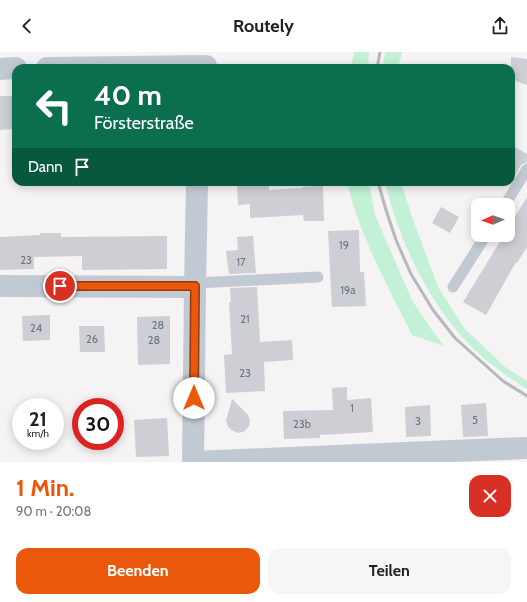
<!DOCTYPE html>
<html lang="de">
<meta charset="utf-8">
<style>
body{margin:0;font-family:Cabin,sans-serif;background:#f6f6f6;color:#222;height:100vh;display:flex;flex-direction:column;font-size:15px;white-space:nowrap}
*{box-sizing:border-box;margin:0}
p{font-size:13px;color:#767676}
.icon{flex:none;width:22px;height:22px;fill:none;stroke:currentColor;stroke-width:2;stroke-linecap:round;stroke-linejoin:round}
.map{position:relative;height:410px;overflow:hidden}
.panel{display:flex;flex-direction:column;background:#fff;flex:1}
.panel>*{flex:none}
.banner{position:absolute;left:12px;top:12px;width:503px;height:122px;border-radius:12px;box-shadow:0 2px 10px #0003;background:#0b6e4f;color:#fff;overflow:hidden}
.needle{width:26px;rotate:268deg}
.buttons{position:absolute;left:471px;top:146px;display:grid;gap:8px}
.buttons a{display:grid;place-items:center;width:44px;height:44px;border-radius:8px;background:#fff;box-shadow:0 2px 10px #0003;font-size:20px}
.speed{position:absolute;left:12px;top:346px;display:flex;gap:8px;font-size:20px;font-weight:700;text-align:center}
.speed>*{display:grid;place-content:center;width:52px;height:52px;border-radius:50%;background:#fff;box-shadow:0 2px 10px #0003;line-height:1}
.speed small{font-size:10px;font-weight:400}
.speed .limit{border:6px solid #d22;background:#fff;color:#111}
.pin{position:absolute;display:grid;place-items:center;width:34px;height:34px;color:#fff;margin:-17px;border:2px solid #fff;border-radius:50%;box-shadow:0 1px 4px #0007}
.me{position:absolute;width:44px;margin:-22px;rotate:0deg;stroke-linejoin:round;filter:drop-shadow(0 0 3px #0008)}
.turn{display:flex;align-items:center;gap:14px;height:84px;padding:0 16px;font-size:18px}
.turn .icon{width:52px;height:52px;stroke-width:2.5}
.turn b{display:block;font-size:28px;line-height:34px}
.then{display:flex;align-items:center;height:38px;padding:0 16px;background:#0003;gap:8px;font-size:15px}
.round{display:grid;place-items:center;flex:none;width:42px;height:42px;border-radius:12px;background:#f6f6f6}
.headline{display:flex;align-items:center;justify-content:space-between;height:68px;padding:0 16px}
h1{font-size:24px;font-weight:800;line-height:30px;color:#ea580c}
.cta{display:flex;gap:8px;margin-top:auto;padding:8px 16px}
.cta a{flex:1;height:46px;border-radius:12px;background:#ea580c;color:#fff;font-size:16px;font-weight:800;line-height:46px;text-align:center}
.cta a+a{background:#f6f6f6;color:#222}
header{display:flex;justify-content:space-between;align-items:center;height:52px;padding:0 16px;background:#fff;font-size:18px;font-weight:800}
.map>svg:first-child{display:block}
.green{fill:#c3f1d5}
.building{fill:#cdcfd5}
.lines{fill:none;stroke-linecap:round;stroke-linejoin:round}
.service{stroke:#c1cad2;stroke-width:11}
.minor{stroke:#c1cad2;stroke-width:22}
.rail{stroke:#b5b8bd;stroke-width:3}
.route-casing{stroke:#983908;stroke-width:10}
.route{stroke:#ea580c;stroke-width:7}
.labels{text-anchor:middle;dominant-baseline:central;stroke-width:3;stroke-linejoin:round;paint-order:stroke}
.number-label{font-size:11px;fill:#6b747e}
</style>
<header><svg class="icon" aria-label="back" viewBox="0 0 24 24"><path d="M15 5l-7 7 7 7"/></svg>Routely<svg class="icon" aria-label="share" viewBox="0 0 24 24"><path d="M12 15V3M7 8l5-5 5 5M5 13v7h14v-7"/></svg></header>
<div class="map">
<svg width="527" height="410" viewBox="0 0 527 410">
<rect width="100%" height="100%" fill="#f5f3f3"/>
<path class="green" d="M 354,0 L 369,0 L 368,16 L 351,16 Z
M 385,0 L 402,0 L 398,16 L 383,16 Z
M 347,130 L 369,130 L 375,163 L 412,248 L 429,274 L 444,294 L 412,283 C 388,235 359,182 347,130 Z
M 385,130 L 401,130 L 411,162 L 438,235 L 464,276 L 505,315 L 527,329 L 527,337 C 511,327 495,316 480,303 C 432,259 400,193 385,130 Z"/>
<path class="building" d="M 511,5 L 527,7 L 527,33 L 511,27 Z
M 0,44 L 16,44 L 16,77 L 0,78 Z
M 511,93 L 527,102 L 527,110 L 521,113 L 514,125 L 511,123 Z
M 237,130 L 269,130 L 269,138 L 302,136 L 302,135 L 323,134 L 324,169 L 304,169 L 303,163 L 250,166 L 250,152 L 238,153 Z
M 527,145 L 527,195 L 517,211 L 516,210 L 486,263 L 463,250 L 504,183 L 508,183 L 508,176 Z
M 441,155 L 459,165 L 450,181 L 432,171 Z
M 359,178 L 360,220 L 364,220 L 366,254 L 332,255 L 328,179 Z
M 40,181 L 61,181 L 61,185 L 167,184 L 167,217 L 82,218 L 82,204 L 34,205 L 34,217 L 0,218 L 0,185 L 40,183 Z
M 253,184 L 256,221 L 229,222 L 226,199 L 238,198 L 237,185 Z
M 257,235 L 260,290 L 292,288 L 293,308 L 264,310 L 265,339 L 226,341 L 224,303 L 232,302 L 229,250 L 231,250 L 230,236 Z
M 50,263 L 50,288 L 23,289 L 22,264 Z
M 170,264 L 170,312 L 138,313 L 137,265 Z
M 79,274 L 104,274 L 105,300 L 80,300 Z
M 347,335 L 347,348 L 371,346 L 373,380 L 320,383 L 320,386 L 284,387 L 283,359 L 333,358 L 332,336 Z
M 232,347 L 248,363 L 250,369 L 249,374 L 245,379 L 239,381 L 233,379 L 228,375 L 226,369 Z
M 486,351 L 488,384 L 463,385 L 461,353 Z
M 430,353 L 431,384 L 406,385 L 405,355 Z
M 167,366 L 169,404 L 136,405 L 134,368 Z"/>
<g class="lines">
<path class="service" d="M 505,153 L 527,117
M 195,231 L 318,225
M 453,235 L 486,183"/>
<path class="minor" d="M 47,16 L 206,14
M 0,17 L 16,16
M 0,234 L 195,235
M 193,410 L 525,396
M 193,410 L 195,235 L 197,130"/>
<path class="rail" d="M 377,16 L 380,0
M 378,130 L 386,158 L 396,188 L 411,222 L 433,258 L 455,286 L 503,329 L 527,344"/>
</g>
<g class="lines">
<defs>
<path id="route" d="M 60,234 L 195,234 L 194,346"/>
</defs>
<use href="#route" class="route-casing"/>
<use href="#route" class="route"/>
</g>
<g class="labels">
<g class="number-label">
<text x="344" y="193">19</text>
<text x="26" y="208">23</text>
<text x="241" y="210">17</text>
<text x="348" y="238">19a</text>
<text x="245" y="267">21</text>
<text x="158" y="273">28</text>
<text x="36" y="276">24</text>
<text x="92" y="287">26</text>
<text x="154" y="288">28</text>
<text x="245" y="321">23</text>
<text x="352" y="356">1</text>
<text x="475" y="368">5</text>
<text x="418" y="369">3</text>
<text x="302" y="372">23b</text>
</g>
</g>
</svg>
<div class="buttons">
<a><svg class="needle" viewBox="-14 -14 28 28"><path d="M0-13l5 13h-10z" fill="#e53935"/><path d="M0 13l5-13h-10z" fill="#767676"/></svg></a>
</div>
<div class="speed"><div>21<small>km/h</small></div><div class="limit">30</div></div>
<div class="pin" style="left:60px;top:234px;background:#d93025"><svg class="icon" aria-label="arrive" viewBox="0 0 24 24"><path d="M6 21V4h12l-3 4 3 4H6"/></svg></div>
<svg class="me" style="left:194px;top:346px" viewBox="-20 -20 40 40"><circle r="19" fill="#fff"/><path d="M0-13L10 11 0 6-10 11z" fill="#ea580c"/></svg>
<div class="banner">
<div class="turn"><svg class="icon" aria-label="left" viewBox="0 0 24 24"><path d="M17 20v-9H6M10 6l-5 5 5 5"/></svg><div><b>40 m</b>Försterstraße</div></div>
<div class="then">Dann<svg class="icon" aria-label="arrive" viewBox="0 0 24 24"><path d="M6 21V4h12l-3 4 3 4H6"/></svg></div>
</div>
</div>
<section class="panel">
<div class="headline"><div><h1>1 Min.</h1><p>90 m · 20:08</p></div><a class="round" style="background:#d93025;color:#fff"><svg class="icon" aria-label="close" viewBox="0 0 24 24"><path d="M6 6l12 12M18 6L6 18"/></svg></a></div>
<div class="cta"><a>Beenden</a><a>Teilen</a></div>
</section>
